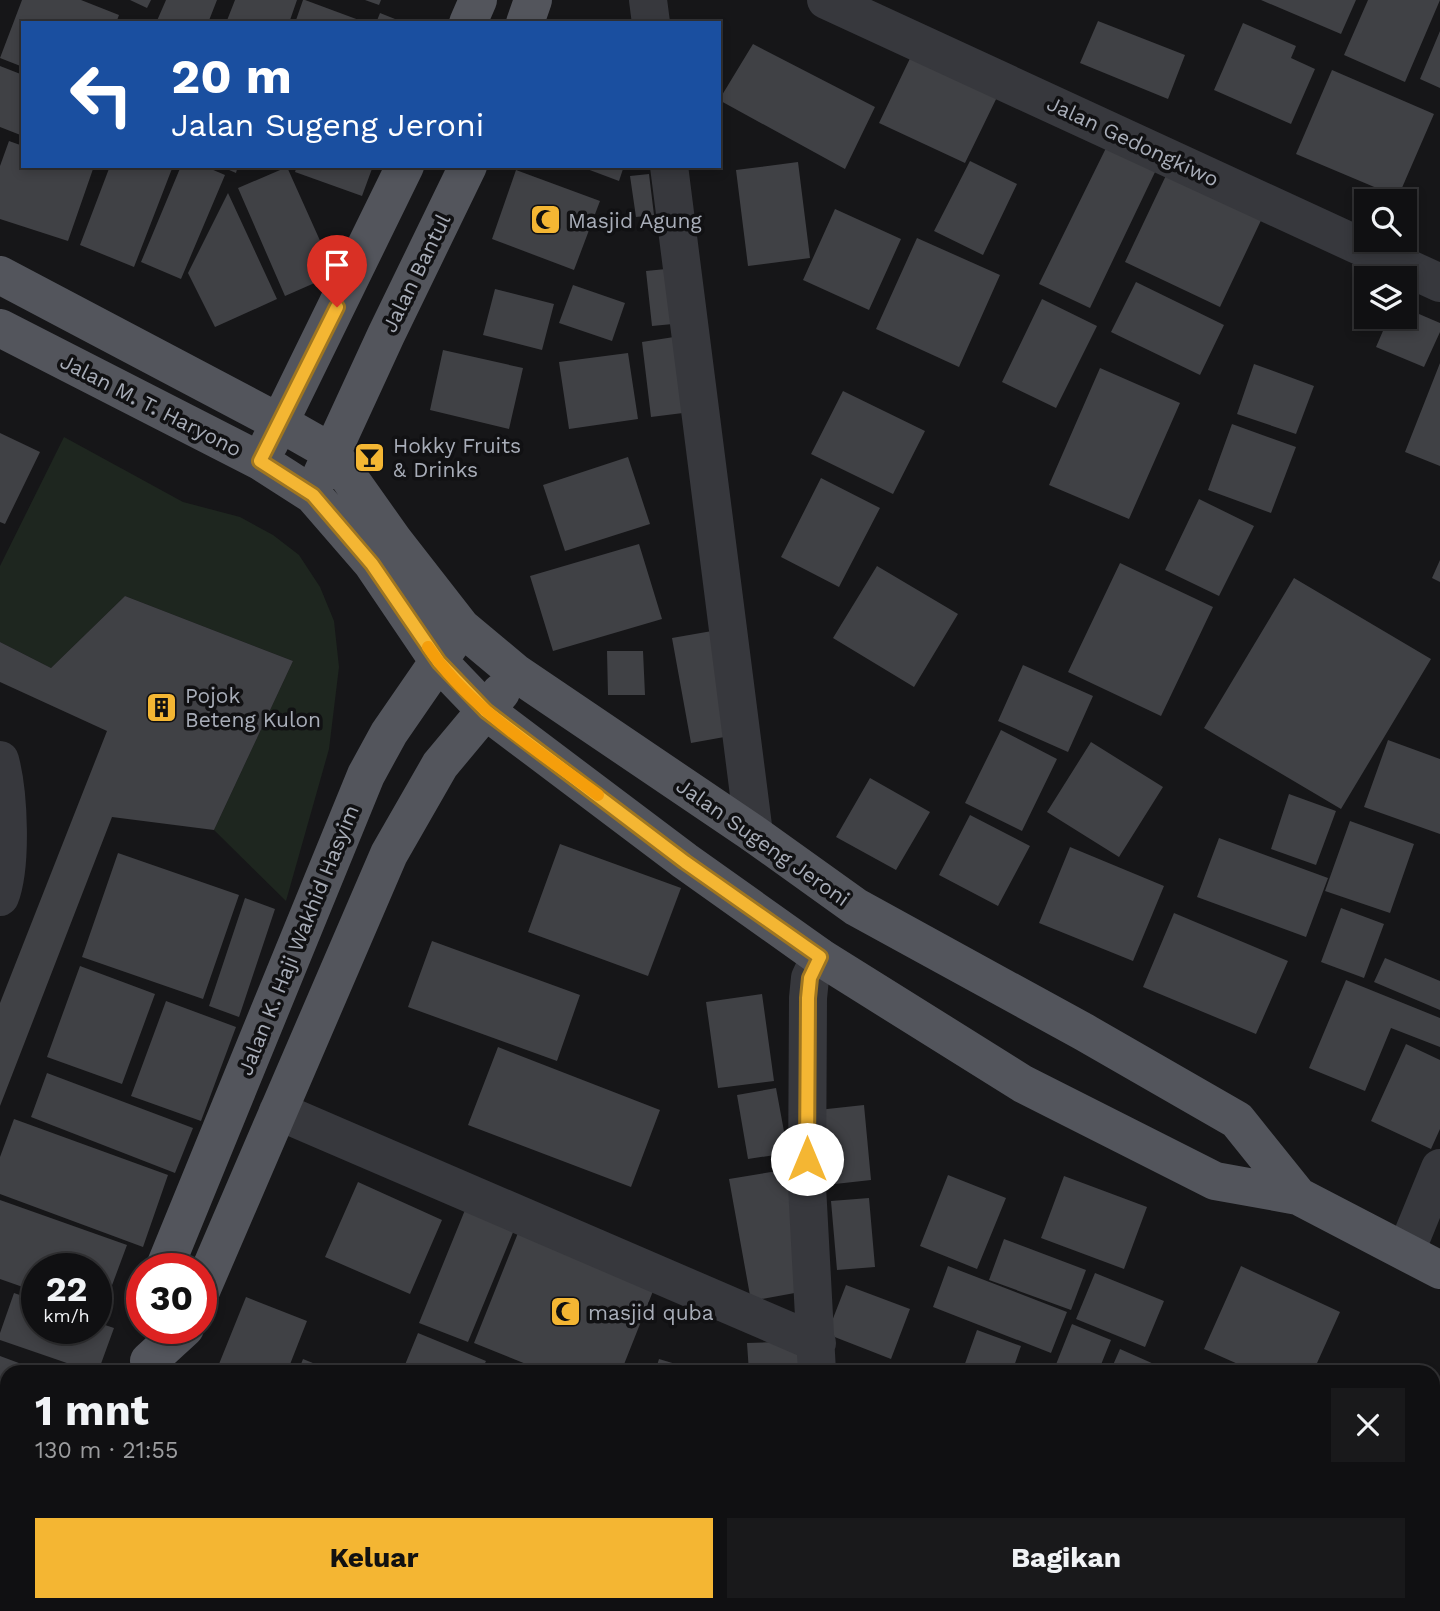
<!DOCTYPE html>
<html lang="id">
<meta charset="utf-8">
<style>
body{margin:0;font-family:"Work Sans",sans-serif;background:#19191b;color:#f1f3f6;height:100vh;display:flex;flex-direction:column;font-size:26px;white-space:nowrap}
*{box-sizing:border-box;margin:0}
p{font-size:23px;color:#9c9d9f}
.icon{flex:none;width:38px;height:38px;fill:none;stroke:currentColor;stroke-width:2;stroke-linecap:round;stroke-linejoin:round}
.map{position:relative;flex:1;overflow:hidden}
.drawer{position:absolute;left:0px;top:1365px;width:1440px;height:247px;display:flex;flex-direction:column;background:#101012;border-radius:21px 21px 0 0;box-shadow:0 4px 10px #0003,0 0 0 2px #303032}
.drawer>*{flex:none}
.hud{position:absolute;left:21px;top:21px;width:700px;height:147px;border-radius:0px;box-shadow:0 4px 10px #0003,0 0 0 2px #303032;background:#1a4fa0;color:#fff;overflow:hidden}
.buttons{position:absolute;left:1354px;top:189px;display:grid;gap:14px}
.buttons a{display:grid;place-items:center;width:63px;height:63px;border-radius:0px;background:#101012;box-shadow:0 4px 10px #0003,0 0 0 2px #303032;font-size:35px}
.speed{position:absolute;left:21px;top:1253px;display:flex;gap:14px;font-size:35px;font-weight:700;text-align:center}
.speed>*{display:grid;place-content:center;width:91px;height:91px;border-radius:50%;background:#101012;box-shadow:0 4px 10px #0003,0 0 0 2px #303032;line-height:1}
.speed small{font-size:18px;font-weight:400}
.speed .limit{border:10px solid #d22;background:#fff;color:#111}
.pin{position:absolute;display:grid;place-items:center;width:60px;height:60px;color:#fff;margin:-72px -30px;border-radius:50% 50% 50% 0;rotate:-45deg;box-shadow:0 0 7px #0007}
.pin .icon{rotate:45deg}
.me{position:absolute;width:77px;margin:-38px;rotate:0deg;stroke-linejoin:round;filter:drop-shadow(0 0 5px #0008)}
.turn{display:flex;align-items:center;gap:24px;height:147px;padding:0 35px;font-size:32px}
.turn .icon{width:91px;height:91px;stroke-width:2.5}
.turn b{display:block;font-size:49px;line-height:60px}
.round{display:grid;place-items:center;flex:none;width:74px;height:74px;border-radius:0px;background:#19191b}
.headline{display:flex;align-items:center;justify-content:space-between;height:119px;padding:0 35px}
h1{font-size:42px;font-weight:700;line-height:52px}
.action{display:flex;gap:14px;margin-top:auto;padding:14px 35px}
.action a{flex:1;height:80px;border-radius:0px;background:#f4b633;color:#111;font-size:28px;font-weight:700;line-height:80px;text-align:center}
.action a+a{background:#19191b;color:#f1f3f6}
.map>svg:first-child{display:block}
.green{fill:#1e261f}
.building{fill:#404145}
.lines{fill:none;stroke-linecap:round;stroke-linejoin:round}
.minor{stroke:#37383d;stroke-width:38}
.major{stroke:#53555c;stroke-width:38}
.route-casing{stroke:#9f7621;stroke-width:18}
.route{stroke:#f4b633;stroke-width:12}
.slow{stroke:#f59e0b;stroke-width:12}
.labels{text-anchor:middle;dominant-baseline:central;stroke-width:7;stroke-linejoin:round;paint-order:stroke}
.street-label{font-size:21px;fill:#a8adb8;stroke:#111113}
.poi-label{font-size:21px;fill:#a8adb8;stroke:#111113;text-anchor:start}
</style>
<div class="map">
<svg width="1440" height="1611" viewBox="0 0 1440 1611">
<rect width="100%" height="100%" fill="#161618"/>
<path class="green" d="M 64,437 L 183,502 L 240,517 L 273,535 L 299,555 L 320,587 L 334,621 L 339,667 L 329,749 L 286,901 L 214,830 L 293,661 L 125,596 L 51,668 L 0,642 L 0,566 Z"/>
<path class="building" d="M 22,0 L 81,0 L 119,15 L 116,23 L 23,23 L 23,67 L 0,58 Z
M 130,0 L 151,0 L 147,8 Z
M 166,0 L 217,0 L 208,23 L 156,23 Z
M 235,0 L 297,0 L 289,23 L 226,23 Z
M 303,0 L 305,0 L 367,23 L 295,23 Z
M 365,0 L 381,0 L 379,5 Z
M 1261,0 L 1356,0 L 1341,34 Z
M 1368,0 L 1440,0 L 1405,82 L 1344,55 Z
M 380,13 L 405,23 L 376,23 Z
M 1098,21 L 1185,55 L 1168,99 L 1080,63 Z
M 1243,23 L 1296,46 L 1291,58 L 1315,69 L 1291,124 L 1214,90 Z
M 1440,31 L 1440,88 L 1420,79 Z
M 753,44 L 875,107 L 845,169 L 719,100 Z
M 915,48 L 1001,89 L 965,163 L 879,123 Z
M 0,66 L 23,75 L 23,136 L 0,127 Z
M 1332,70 L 1434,114 L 1398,197 L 1296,154 Z
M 9,141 L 23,146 L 23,166 L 85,166 L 93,169 L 68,241 L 0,219 L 0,166 Z
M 1107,146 L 1156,170 L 1090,308 L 1039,284 Z
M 970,161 L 1017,184 L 983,255 L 934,231 Z
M 798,162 L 810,258 L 748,266 L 736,170 Z
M 110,166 L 173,166 L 134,267 L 80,245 Z
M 181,166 L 204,166 L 225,175 L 181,279 L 141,262 Z
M 220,166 L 238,166 L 236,173 Z
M 297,166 L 373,166 L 362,196 L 295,172 Z
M 579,166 L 624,166 L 619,181 Z
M 287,167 L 335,274 L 285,296 L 238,188 Z
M 1170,167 L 1265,212 L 1220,307 L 1125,262 Z
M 516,170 L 600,201 L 574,270 L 492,239 Z
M 649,174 L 654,215 L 636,217 L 630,176 Z
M 228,193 L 277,299 L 215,327 L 188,273 Z
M 835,209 L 901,239 L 869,310 L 803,280 Z
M 917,238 L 1000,275 L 959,367 L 876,329 Z
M 666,269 L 673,324 L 652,326 L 646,271 Z
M 1136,282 L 1224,325 L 1200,375 L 1111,332 Z
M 573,285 L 625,303 L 612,341 L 559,323 Z
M 495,289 L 554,304 L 542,350 L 483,335 Z
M 1042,299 L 1097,326 L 1056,408 L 1002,382 Z
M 1405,308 L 1440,323 L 1440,332 L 1424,367 L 1376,347 L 1389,317 L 1405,317 Z
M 674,337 L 683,413 L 651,417 L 642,342 Z
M 443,350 L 523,368 L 509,429 L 430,410 Z
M 628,353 L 638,419 L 569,429 L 559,362 Z
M 1440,363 L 1440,466 L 1405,452 Z
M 1254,364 L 1314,386 L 1296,434 L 1237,414 Z
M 1100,368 L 1180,403 L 1129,519 L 1049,485 Z
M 843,391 L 925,431 L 893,494 L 811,454 Z
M 1232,424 L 1296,447 L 1271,513 L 1208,490 Z
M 0,433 L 40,452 L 5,524 L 0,522 Z
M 628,457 L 650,524 L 565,551 L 543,485 Z
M 821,478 L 880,508 L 839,587 L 781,557 Z
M 1199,499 L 1254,526 L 1219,596 L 1165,570 Z
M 639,544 L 662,619 L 553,651 L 530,576 Z
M 1440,560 L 1440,582 L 1432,578 Z
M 1120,563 L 1213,607 L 1161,716 L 1068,672 Z
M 877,566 L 958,614 L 914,687 L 833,638 Z
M 1294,578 L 1431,659 L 1341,809 L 1204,728 Z
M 125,596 L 293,661 L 214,830 L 112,817 L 0,1106 L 0,1003 L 107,731 L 0,682 L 0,642 L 51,668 Z
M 712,631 L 730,736 L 691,743 L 672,638 Z
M 607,651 L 643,651 L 645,695 L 608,695 Z
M 1023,665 L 1093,696 L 1068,752 L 998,721 Z
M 1001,730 L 1057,759 L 1022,831 L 965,803 Z
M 1388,740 L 1440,759 L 1440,834 L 1364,807 Z
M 1091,742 L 1163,787 L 1119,857 L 1047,812 Z
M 870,778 L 930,812 L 896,870 L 836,837 Z
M 1289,794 L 1336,811 L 1316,865 L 1271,849 Z
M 970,815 L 1030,846 L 998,906 L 939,875 Z
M 1350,821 L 1414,844 L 1390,913 L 1325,891 Z
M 1219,838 L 1328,878 L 1306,937 L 1197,897 Z
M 560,844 L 681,888 L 648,976 L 528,932 Z
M 1070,847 L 1164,886 L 1133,961 L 1039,923 Z
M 118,853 L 239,895 L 203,999 L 82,957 Z
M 245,898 L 275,909 L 239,1017 L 209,1006 Z
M 1341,908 L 1384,924 L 1364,978 L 1321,962 Z
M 1174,913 L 1288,961 L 1256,1034 L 1143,987 Z
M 432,941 L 580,995 L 557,1061 L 408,1007 Z
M 1385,958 L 1440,981 L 1440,1010 L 1374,982 Z
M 80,966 L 155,994 L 122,1084 L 47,1057 Z
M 1346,980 L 1440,1018 L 1440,1047 L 1391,1028 L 1365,1091 L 1309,1068 Z
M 762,994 L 774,1081 L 718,1088 L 706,1002 Z
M 166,1001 L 236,1027 L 201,1121 L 131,1096 Z
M 1406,1044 L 1440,1060 L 1440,1129 L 1431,1149 L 1371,1121 Z
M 498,1047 L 660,1110 L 631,1187 L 468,1125 Z
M 47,1073 L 193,1128 L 175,1173 L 31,1117 Z
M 776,1088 L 788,1153 L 748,1159 L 737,1095 Z
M 864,1105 L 871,1180 L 826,1185 L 818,1110 Z
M 14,1119 L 168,1175 L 143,1247 L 0,1194 L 0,1157 Z
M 789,1169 L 811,1290 L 751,1301 L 729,1179 Z
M 948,1175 L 1006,1198 L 977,1269 L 920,1246 Z
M 1064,1176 L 1147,1207 L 1124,1269 L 1041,1238 Z
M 358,1182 L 442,1220 L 410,1294 L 325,1257 Z
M 869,1198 L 875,1267 L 837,1270 L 831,1201 Z
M 0,1200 L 127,1245 L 101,1315 L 96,1313 L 96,1269 L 37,1269 L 37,1292 L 0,1279 Z
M 465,1210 L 514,1230 L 468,1342 L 419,1323 Z
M 520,1228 L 657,1281 L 621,1372 L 546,1372 L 474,1343 Z
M 1004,1239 L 1086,1270 L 1071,1310 L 989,1280 Z
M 948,1266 L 1067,1312 L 1051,1353 L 933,1307 Z
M 1241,1266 L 1340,1312 L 1313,1372 L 1256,1372 L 1204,1349 Z
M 1095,1273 L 1164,1301 L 1145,1347 L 1076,1319 Z
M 846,1285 L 910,1309 L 891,1359 L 827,1334 Z
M 14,1293 L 37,1301 L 37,1328 L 96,1328 L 96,1322 L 114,1328 L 98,1372 L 93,1372 L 0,1340 L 0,1333 Z
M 246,1297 L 307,1321 L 287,1372 L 241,1372 L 219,1364 Z
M 1072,1324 L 1111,1340 L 1098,1372 L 1053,1372 Z
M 977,1330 L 1021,1346 L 1012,1372 L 962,1372 Z
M 418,1333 L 486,1361 L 481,1372 L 402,1372 Z
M 804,1341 L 805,1370 L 749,1372 L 747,1343 Z
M 1120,1349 L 1163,1368 L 1161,1372 L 1110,1372 Z
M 0,1356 L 43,1372 L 7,1372 L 7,1440 L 0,1438 Z
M 303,1359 L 335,1372 L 298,1372 Z
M 659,1359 L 699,1371 L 699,1372 L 655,1372 Z
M 1440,1404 L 1440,1560 L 1433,1556 L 1433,1418 Z
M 0,1460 L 7,1463 L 7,1521 L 0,1518 Z
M 0,1526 L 7,1528 L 7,1579 L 0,1577 Z
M 0,1586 L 7,1588 L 7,1605 L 15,1605 L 12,1611 L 0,1611 Z
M 124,1605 L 217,1605 L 215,1611 L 122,1611 Z
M 223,1605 L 265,1605 L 281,1611 L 220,1611 Z
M 280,1605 L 303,1605 L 301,1611 Z
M 308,1605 L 413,1605 L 410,1611 L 306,1611 Z
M 510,1605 L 573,1605 L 572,1611 L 509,1611 Z
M 647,1605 L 701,1605 L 700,1611 L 646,1611 Z
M 717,1605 L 770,1605 L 770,1611 L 717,1611 Z
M 846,1605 L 876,1605 L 873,1611 L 861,1611 Z
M 881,1605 L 919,1605 L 917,1611 L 878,1611 Z
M 929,1605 L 973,1605 L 986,1611 L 926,1611 Z
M 995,1605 L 1020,1605 L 1017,1611 L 1008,1611 Z
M 1063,1605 L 1092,1605 L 1106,1611 L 1060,1611 Z
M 1197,1605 L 1243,1605 L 1241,1611 L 1194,1611 Z"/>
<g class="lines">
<path class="minor" d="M 648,0 L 651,23
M 826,0 L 1440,283
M 669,166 L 754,834
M 0,760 C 9,793 12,866 0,897
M 278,1111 L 817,1343
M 1406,1251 L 1440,1168
M 817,1372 L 807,1186 L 808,998 L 810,978 L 820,957
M 812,1611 L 812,1605"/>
<path class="major" d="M 468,23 L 478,0
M 525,23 L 533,0
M 0,275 L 280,423 L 331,452 L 394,541 L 461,627 L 516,673 L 754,834 L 856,907 L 1084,1032 L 1237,1120 L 1298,1196
M 0,328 L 260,461 L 313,495 L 372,563 L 439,662 L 486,711 L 685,861 L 820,957 L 1023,1084 L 1215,1181 L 1298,1196 L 1440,1270
M 269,444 L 405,166
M 322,474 L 386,335 L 468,166
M 164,1269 L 366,775 L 389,733 L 451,643
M 201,1291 L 389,854 L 440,765 L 501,692
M 149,1361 L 185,1328
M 52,1611 L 55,1605"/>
</g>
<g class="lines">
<defs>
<path id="route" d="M 337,307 L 260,461 L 313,495 L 372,564 L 439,662 L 486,711 L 685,862 L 820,957 L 810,978 L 808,998 L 807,1159"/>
</defs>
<use href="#route" class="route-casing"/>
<use href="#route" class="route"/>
<path class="slow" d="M 428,647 C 470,709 539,751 598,795"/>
</g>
<defs>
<symbol id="mosque-square" viewBox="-11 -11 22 22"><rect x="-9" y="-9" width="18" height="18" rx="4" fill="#f4b633" stroke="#111113"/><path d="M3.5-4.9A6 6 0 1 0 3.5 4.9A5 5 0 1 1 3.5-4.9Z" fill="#111"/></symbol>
<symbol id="bar-square" viewBox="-11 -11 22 22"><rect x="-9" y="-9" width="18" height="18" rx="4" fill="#f4b633" stroke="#111113"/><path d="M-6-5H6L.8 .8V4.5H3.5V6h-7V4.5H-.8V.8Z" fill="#111"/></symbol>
<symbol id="building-square" viewBox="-11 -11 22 22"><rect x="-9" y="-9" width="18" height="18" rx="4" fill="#f4b633" stroke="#111113"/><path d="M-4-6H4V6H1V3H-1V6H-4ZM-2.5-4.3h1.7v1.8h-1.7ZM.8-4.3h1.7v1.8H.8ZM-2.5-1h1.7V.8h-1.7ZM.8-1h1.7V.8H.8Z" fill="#111"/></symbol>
</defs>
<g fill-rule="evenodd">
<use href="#mosque-square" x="528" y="202" width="35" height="35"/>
<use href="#bar-square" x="352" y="440" width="35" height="35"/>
<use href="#building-square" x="144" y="690" width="35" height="35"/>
<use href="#mosque-square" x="548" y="1294" width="35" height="35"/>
</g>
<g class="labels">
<g class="street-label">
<text transform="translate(1133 141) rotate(25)">Jalan Gedongkiwo</text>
<text transform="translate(416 273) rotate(-64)">Jalan Bantul</text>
<text transform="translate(151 405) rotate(27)">Jalan M. T. Haryono</text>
<text transform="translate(763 842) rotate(35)">Jalan Sugeng Jeroni</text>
<text transform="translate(298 940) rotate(-68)">Jalan K. Haji Wakhid Hasyim</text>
</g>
<g class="poi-label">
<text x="568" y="220">Masjid Agung</text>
<text x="393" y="445">Hokky Fruits<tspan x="393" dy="24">&amp; Drinks</tspan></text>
<text x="185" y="695">Pojok<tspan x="185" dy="24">Beteng Kulon</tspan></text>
<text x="588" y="1312">masjid quba</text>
</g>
</g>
</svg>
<div class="buttons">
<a><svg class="icon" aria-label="search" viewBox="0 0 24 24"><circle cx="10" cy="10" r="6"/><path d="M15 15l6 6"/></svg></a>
<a><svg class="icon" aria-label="layers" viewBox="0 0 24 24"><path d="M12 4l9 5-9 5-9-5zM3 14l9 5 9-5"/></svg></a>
</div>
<div class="speed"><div>22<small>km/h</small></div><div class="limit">30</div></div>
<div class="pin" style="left:337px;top:307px;background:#d93025"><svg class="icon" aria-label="arrive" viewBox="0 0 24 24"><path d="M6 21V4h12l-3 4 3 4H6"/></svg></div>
<svg class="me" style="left:807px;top:1159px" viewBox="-20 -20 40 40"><circle r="19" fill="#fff"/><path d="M0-13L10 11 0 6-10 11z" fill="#f4b633"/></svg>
<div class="hud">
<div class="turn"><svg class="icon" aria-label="left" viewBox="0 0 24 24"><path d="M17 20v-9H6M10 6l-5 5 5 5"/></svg><div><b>20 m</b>Jalan Sugeng Jeroni</div></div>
</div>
<section class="drawer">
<div class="headline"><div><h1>1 mnt</h1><p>130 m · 21:55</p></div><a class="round"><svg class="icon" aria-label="close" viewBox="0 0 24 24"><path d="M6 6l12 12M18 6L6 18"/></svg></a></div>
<div class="action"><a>Keluar</a><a>Bagikan</a></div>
</section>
</div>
